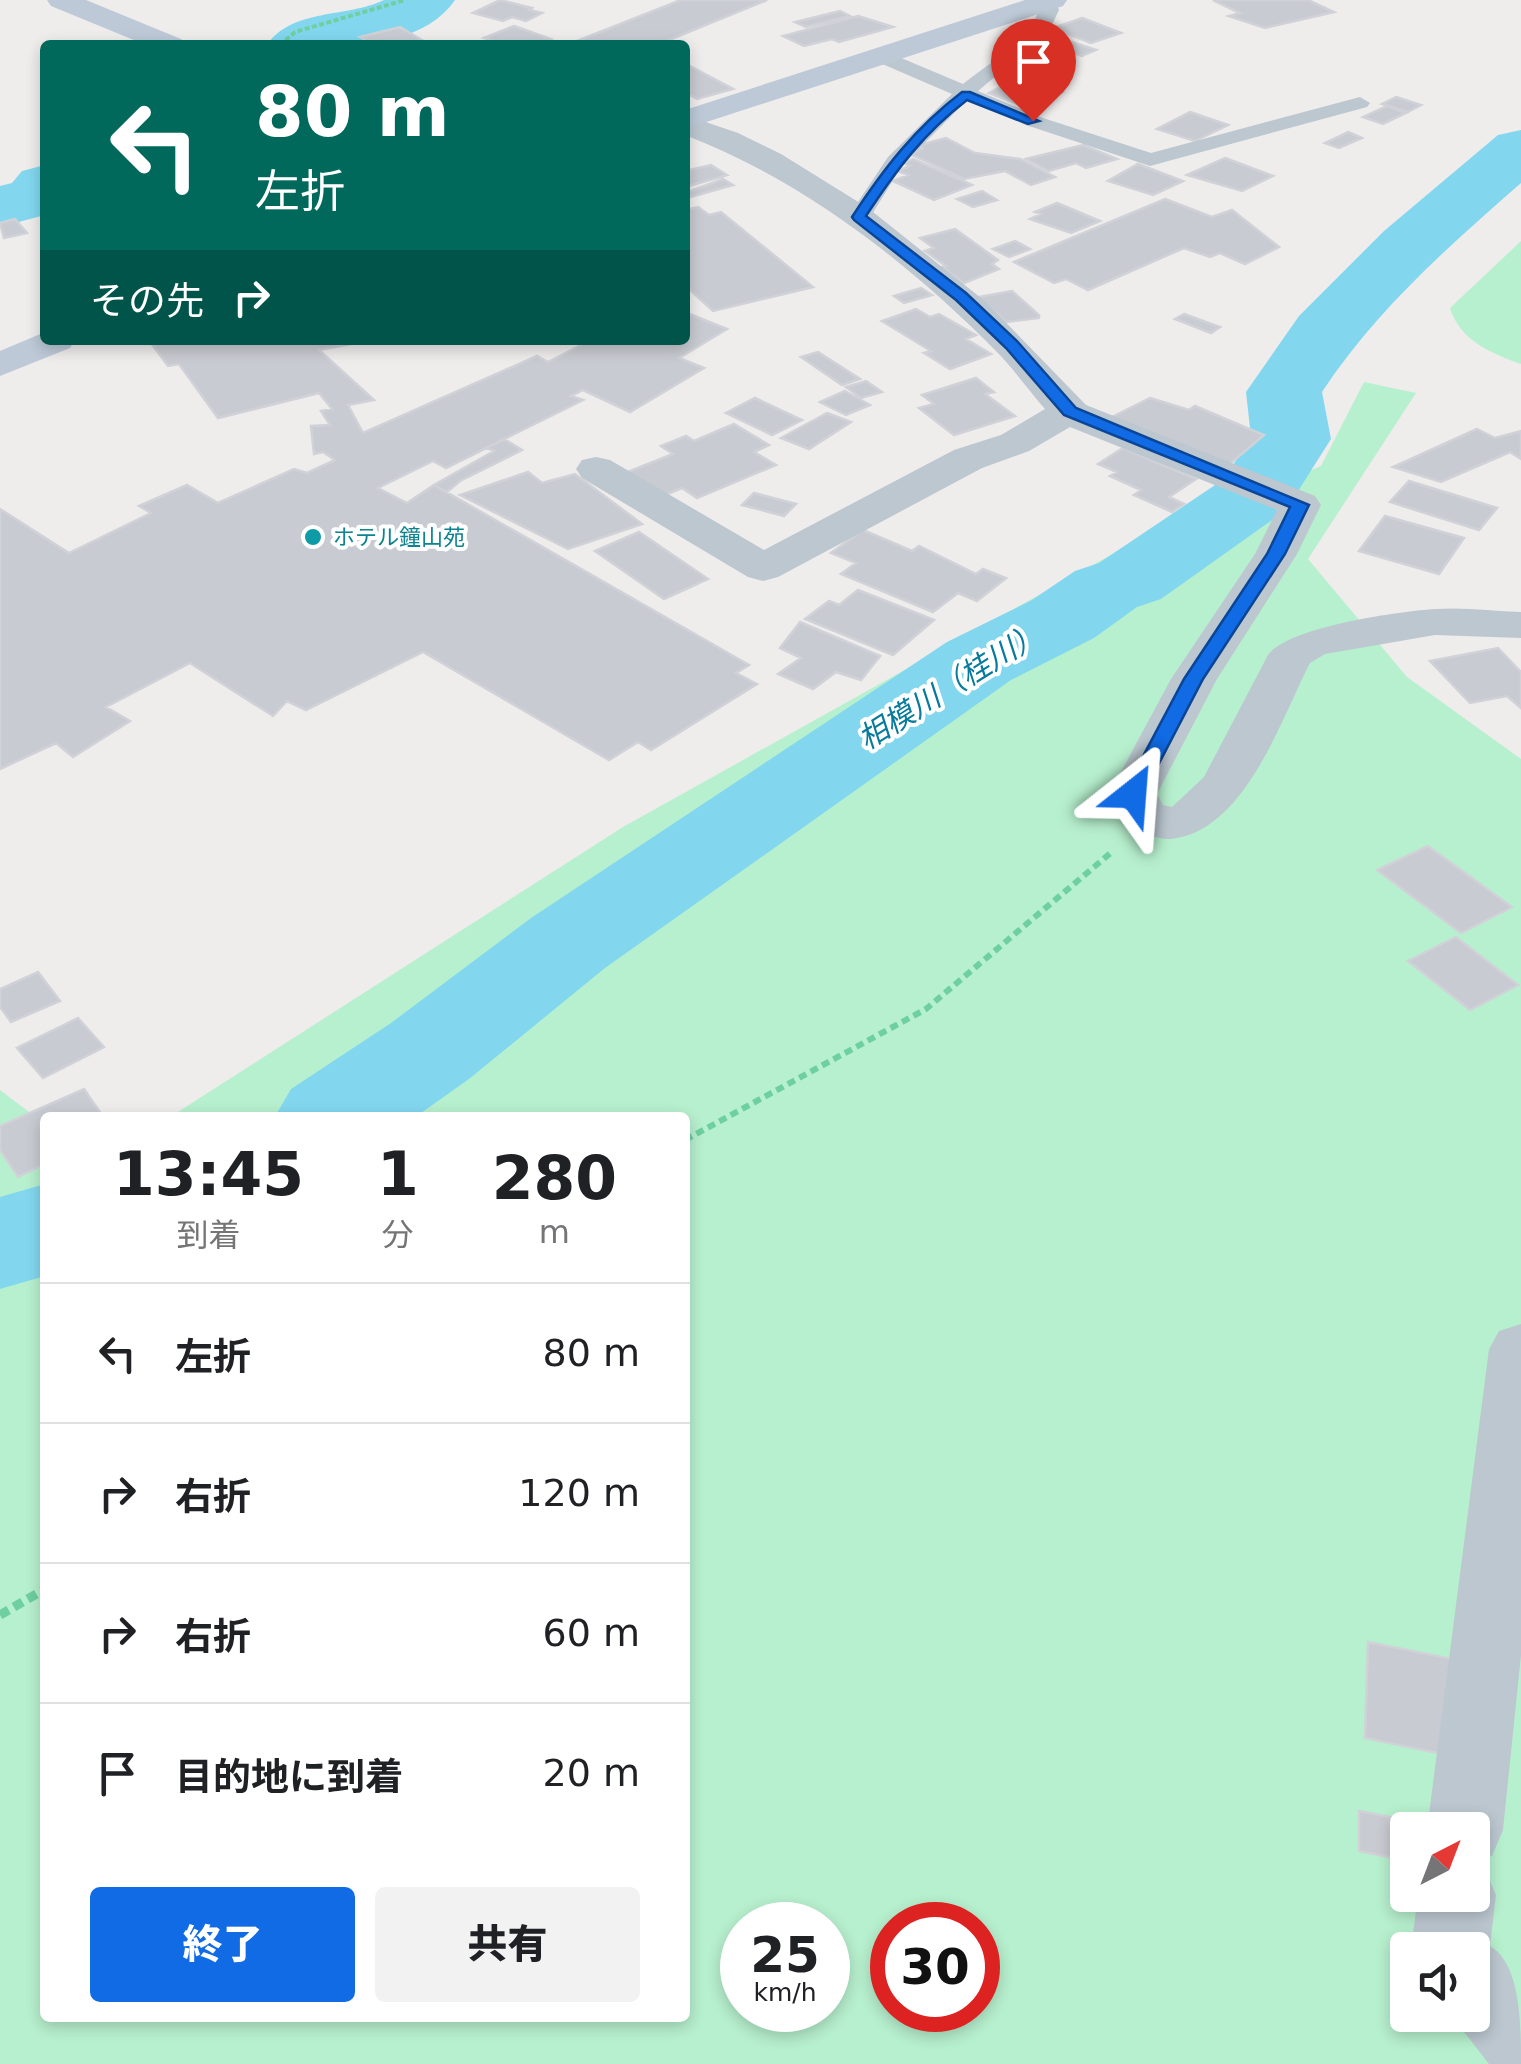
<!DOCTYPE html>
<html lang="ja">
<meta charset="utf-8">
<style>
body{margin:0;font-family:"DejaVu Sans","Noto Sans JP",sans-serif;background:#f2f2f2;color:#202124;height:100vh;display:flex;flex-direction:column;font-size:38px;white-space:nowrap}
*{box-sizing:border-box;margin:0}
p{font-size:32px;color:#757577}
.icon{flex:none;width:55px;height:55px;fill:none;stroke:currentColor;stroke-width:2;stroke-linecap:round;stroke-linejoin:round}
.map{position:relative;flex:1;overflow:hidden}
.details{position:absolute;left:40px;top:1112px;width:650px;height:910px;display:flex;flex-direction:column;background:#fff;border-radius:10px;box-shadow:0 5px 15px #0003}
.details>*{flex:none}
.guide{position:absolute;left:40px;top:40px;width:650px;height:305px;border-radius:10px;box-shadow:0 5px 15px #0003;background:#00695c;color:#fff;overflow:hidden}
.needle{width:65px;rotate:42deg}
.fabs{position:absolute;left:1390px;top:1812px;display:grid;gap:20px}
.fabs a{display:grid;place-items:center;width:100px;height:100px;border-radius:10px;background:#fff;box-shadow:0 5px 15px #0003;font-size:50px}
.speed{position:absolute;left:720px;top:1902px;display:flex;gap:20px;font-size:50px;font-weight:700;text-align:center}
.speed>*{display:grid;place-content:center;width:130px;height:130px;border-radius:50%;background:#fff;box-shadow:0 5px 15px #0003;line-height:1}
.speed small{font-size:25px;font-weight:400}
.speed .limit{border:15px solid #d22;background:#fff;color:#111}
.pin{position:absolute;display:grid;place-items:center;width:85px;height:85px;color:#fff;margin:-102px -42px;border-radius:50% 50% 50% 0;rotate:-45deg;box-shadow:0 0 10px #0007}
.pin .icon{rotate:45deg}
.me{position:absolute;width:110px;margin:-55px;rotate:28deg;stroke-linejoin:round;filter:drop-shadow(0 0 8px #0008)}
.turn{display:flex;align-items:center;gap:35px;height:210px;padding:0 50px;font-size:45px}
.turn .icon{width:130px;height:130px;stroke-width:2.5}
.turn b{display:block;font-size:70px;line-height:85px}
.then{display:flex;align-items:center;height:95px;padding:0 50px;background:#0003;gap:20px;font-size:38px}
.eta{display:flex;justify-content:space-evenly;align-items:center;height:170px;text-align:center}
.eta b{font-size:60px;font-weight:800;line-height:70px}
.button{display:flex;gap:20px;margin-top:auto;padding:20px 50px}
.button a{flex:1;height:115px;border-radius:10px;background:#106be5;color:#fff;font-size:40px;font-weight:800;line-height:115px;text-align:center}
.button a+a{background:#f2f2f2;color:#202124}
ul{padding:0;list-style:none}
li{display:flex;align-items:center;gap:30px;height:140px;padding:0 50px;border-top:2px solid #e0e0e0}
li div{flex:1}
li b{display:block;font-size:38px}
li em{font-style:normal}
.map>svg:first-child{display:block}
.green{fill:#b7f0ce;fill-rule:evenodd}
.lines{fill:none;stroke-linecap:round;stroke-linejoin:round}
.river{fill:#82d7ef;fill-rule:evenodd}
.building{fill:#c8cbd1;stroke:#d0d2d8;stroke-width:2.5}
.path-far2{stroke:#6ecfa0;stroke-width:4;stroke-dasharray:5 2.5;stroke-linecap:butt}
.path-far1{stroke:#6ecfa0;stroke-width:6;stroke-dasharray:8 5;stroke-linecap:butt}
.path{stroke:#6ecfa0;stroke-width:9;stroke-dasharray:10 6;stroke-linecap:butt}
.lane{fill:#bcc7d0;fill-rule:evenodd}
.street{fill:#bcc7d0;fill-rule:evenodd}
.secondary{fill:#bdc9d7;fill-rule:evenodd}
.route{fill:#106be5;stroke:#0a4695;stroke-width:2.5}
.culture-dot{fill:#0f9aa8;stroke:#fff;stroke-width:4}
.labels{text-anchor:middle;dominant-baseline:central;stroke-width:8;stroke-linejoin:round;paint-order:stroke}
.far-culture-label{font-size:22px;fill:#0d838f;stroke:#fff;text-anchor:start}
.water-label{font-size:30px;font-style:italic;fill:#077b9c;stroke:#fff}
</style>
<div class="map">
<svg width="1521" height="2064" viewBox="0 0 1521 2064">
<rect width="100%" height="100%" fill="#efecec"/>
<path class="green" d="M 1521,241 L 1521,364 C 1490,353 1460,340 1450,308 Z
M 1364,382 L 1416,393 L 1308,559 L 1407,677 L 1521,759 L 1521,2064 L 0,2064 L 0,1090 L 45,1124 L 45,2018 L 685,2018 L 685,1118 L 170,1117 L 623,827 L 1116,552 L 1321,466 ZM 1408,1830 L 1472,1830 L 1472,1895 L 1408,1895 ZM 742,1925 L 828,1925 L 828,2010 L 742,2010 ZM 892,1925 L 978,1925 L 978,2010 L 892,2010 ZM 1408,1950 L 1472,1950 L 1472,2015 L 1408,2015 Z"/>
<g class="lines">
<path class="river" d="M 384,0 L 455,0 C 417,55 325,45 267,45 C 292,8 347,18 384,0 Z
M 1521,130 L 1521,183 C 1448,247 1376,310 1322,392 L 1331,439 L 1286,510 L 1161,599 L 1137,607 L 1094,638 L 1011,680 L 605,968 L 469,1079 L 414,1118 L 274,1118 L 291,1089 L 391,1023 L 531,918 L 947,642 L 1032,600 L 1075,571 L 1099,563 L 1224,479 L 1251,437 L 1246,392 L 1299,316 L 1384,231 L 1498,135 Z
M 45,165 L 45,215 L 0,227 L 0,186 L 12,183 L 22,171 Z
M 45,1184 L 45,1276 L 0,1289 L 0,1197 Z"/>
</g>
<path class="building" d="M 500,0 L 532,8 L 529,10 L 542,13 L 526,21 L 512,17 L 503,21 L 473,13 Z
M 681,0 L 767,0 L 657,45 L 567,45 Z
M 1213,0 L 1308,0 L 1334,12 L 1265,28 L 1229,16 L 1240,13 Z
M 840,11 L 850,16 L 806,27 L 795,22 Z
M 858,16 L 893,27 L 839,42 L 832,39 L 804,46 L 783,36 Z
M 1082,18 L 1121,33 L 1091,43 L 1053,28 Z
M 514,26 L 551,39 L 536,45 L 505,45 L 484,38 Z
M 400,27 L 430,45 L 374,45 L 360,37 Z
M 1050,35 L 1096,50 L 1082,56 L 1036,40 Z
M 1035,59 L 1046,60 L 1068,69 L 1038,80 L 1009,69 Z
M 690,66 L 733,89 L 697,99 L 685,92 L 685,67 Z
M 1013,80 L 1039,90 L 1046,86 L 1062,92 L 1026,107 L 989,93 Z
M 1396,97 L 1421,105 L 1408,112 L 1382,104 Z
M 1387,106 L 1406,113 L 1383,124 L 1363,117 Z
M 1190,112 L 1228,125 L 1195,141 L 1157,129 Z
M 1348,132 L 1362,138 L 1339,148 L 1325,143 Z
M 946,138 L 975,153 L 1020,159 L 1055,177 L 1031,185 L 1005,171 L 964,179 L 910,154 L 923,148 L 920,145 Z
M 1083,145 L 1117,159 L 1086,168 L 1076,163 L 1049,171 L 1026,159 Z
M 1225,158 L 1273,176 L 1242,191 L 1187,175 Z
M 913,159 L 972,185 L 934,200 L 893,181 L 908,175 L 898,171 L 910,166 L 904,163 Z
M 1138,164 L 1183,181 L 1153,195 L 1108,181 Z
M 711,165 L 727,175 L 685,187 L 685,171 Z
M 723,179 L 733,185 L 691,197 L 685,193 Z
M 982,191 L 997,200 L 973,207 L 957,199 Z
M 1165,199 L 1212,217 L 1232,210 L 1279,247 L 1245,264 L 1220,253 L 1210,257 L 1184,248 L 1088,290 L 1066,279 L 1054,283 L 1014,262 Z
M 1057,203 L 1100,221 L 1071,233 L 1030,219 L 1041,214 L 1035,212 Z
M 698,207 L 709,215 L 721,212 L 813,287 L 713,311 L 690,290 L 685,291 L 685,210 Z
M 15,219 L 27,233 L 4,238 L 0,223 Z
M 955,229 L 998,260 L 992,264 L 999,269 L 964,283 L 942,267 L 946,266 L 925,251 L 934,248 L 920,238 Z
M 1015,241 L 1030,249 L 1009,257 L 993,249 Z
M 921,288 L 932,295 L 904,303 L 894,296 Z
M 1012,291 L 1039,315 L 1039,318 L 1006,322 L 979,297 Z
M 916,309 L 930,317 L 939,314 L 976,335 L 966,339 L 991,354 L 950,369 L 924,353 L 931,351 L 882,321 Z
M 687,313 L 727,329 L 679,358 L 704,368 L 630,412 L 583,390 L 571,396 L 583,400 L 446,468 L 433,461 L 378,488 L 407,503 L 434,485 L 749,665 L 736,673 L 757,684 L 651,750 L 638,742 L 609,760 L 423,652 L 306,710 L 287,701 L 273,716 L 190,663 L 106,707 L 130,721 L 73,757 L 56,743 L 0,769 L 0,509 L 69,553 L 151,513 L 139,506 L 187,485 L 218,503 L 294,469 L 307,473 L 335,460 L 323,452 L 314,454 L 311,426 L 330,425 L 321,411 L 332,409 L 319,393 L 218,418 L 179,364 L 168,366 L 151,343 L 159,340 L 372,340 L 319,350 L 374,400 L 348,405 L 363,433 L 537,356 L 548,362 L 591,340 L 685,340 Z
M 1184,314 L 1220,327 L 1211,333 L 1175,319 Z
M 818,352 L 860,379 L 842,385 L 801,357 Z
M 976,378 L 994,392 L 985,394 L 1015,416 L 954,435 L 919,408 L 934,404 L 922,395 Z
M 866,381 L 882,392 L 861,398 L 846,387 Z
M 845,391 L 870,405 L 846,415 L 820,402 Z
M 755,398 L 802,420 L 772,435 L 726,413 Z
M 1150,398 L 1189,410 L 1195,406 L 1264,435 L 1226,467 L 1106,420 Z
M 827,413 L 851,422 L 809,449 L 781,438 Z
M 734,424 L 769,445 L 754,452 L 776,465 L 697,498 L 682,488 L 660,497 L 625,473 L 673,454 L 661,446 L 686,436 L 694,441 Z
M 1477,429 L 1495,438 L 1521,431 L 1521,459 L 1510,452 L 1441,482 L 1393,467 Z
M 504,439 L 522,450 L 460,481 L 447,492 L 434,485 L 494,451 L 487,448 Z
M 1123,448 L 1196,479 L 1169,497 L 1184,504 L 1172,512 L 1134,495 L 1141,490 L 1110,476 L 1117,472 L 1098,464 Z
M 528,472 L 542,483 L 575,474 L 642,524 L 568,549 L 460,495 Z
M 1409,481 L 1497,508 L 1479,530 L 1390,502 Z
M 754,493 L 796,504 L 784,516 L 742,505 Z
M 1385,516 L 1464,538 L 1439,574 L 1359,551 Z
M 863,530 L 912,551 L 919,546 L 976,574 L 983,569 L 1006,578 L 977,601 L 958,593 L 933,612 L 841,574 L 856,563 L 831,553 Z
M 639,532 L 708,579 L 664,599 L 595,551 Z
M 858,590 L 934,620 L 893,655 L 805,619 L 829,601 L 839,605 Z
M 800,622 L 880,656 L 861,680 L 836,672 L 813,689 L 778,674 L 801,658 L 780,648 Z
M 1498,648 L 1521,672 L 1521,708 L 1507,696 L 1470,703 L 1430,661 Z
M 1428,846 L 1512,907 L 1461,933 L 1377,870 Z
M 1456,937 L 1518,985 L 1470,1010 L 1408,961 Z
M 38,972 L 60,1001 L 11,1022 L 0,1007 L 0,989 Z
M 78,1018 L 104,1047 L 43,1078 L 17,1048 Z
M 84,1089 L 104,1118 L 45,1118 L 45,1164 L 18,1177 L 0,1150 L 0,1126 Z
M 1368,1642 L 1457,1660 L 1457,1757 L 1365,1738 Z
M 1359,1811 L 1411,1821 L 1408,1861 L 1359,1851 Z"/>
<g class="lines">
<path class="path-far2" d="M 280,45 L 295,32 L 405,0"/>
<path class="path-far1" d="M 685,1140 L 926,1009 L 1113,851"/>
<path class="path" d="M 0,1615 L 45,1589"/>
<path class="lane" d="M 1039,0 L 1056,2 L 1059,10 L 1049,31 L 978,91 L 1040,117 L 1151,153 L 1360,97 L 1370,103 L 1367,107 L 1150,166 L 1026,125 L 967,100 L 902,166 L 867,222 L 851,222 L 848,217 L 888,157 L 952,94 L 873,60 L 873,52 L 887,52 L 963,84 C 988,63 1042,34 1039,0 Z"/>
<path class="street" d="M 685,115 L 738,133 L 781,154 L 868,208 L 986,302 L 1086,405 L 1315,496 L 1321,505 L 1297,554 L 1217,679 L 1157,794 L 1163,805 L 1172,807 L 1204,777 L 1268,655 C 1288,627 1400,611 1436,609 C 1464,607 1493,611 1521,612 L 1521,638 L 1435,635 L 1325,654 L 1310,663 C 1280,721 1245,831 1171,839 C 1157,840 1140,831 1127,826 L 1109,794 L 1171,679 L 1255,554 L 1277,510 L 1070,427 L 1029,451 L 982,468 L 778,577 L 763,581 L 748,577 L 582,478 L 576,469 L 582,460 L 596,457 L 610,460 L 764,550 L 954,450 L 1001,435 L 1045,409 C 1028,390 1014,369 996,351 C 908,262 802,180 685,135 Z
M 1521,1324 L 1521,1655 L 1503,1830 L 1492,1856 L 1472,1863 L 1472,1830 L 1427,1830 L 1489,1349 L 1499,1331 Z
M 1472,1863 L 1484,1868 L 1496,1895 L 1490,1946 C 1521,1964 1521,2025 1521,2064 L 1489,2064 L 1451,2015 L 1472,2015 L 1472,1950 L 1411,1950 L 1418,1895 L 1472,1895 Z"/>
<path class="secondary" d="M 47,0 L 86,0 L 181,39 L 186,45 L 146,45 L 51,6 Z
M 1025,0 L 1067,0 L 1063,6 L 685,129 L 685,110 Z
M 45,332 L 45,340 L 75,340 L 70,348 L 0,376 L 0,351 Z"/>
</g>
<path class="route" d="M 962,92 L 970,92 L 1039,121 L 1028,124 L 967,100 C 924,133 896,170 866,216 L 966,293 L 1017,341 L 1076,408 L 1309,505 L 1285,554 L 1203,679 L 1143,794 L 1133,800 L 1123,794 L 1184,679 L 1267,554 L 1290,507 L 1064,415 L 1006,348 L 956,300 L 854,220 L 852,217 C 884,168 915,128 962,92 Z"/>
<circle class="culture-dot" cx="313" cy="537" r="10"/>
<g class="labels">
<g class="far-culture-label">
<text x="333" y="537">ホテル鐘山苑</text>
</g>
<g class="water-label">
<text transform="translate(950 686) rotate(-32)">相模川（桂川）</text>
</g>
</g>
</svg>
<div class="fabs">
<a><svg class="needle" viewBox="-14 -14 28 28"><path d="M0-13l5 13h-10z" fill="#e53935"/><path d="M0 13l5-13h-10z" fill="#757577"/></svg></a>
<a><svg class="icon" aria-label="sound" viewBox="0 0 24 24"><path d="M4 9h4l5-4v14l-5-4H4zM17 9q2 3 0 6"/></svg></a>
</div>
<div class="speed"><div>25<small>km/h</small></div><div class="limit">30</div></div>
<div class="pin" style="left:1033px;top:121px;background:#d93025"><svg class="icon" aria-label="arrive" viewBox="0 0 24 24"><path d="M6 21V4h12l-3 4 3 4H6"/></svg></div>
<svg class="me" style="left:1133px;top:794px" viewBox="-20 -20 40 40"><path d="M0-17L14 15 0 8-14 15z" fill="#106be5" stroke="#fff" stroke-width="4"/></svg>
<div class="guide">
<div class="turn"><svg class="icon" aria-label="left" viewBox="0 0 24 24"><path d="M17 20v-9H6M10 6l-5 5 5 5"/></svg><div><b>80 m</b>左折</div></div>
<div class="then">その先<svg class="icon" aria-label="right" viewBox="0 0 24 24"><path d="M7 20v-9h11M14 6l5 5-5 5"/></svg></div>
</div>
<section class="details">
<div class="eta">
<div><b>13:45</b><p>到着</p></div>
<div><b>1</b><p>分</p></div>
<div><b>280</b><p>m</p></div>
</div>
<ul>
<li><svg class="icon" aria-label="left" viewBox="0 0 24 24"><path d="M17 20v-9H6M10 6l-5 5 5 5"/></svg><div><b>左折</b></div><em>80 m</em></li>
<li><svg class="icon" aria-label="right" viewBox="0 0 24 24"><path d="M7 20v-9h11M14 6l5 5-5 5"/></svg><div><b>右折</b></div><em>120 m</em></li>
<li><svg class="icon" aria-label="right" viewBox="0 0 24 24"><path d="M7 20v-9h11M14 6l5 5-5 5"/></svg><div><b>右折</b></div><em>60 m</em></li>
<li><svg class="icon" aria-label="arrive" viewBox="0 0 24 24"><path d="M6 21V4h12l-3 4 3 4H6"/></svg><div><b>目的地に到着</b></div><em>20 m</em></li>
</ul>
<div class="button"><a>終了</a><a>共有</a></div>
</section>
</div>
